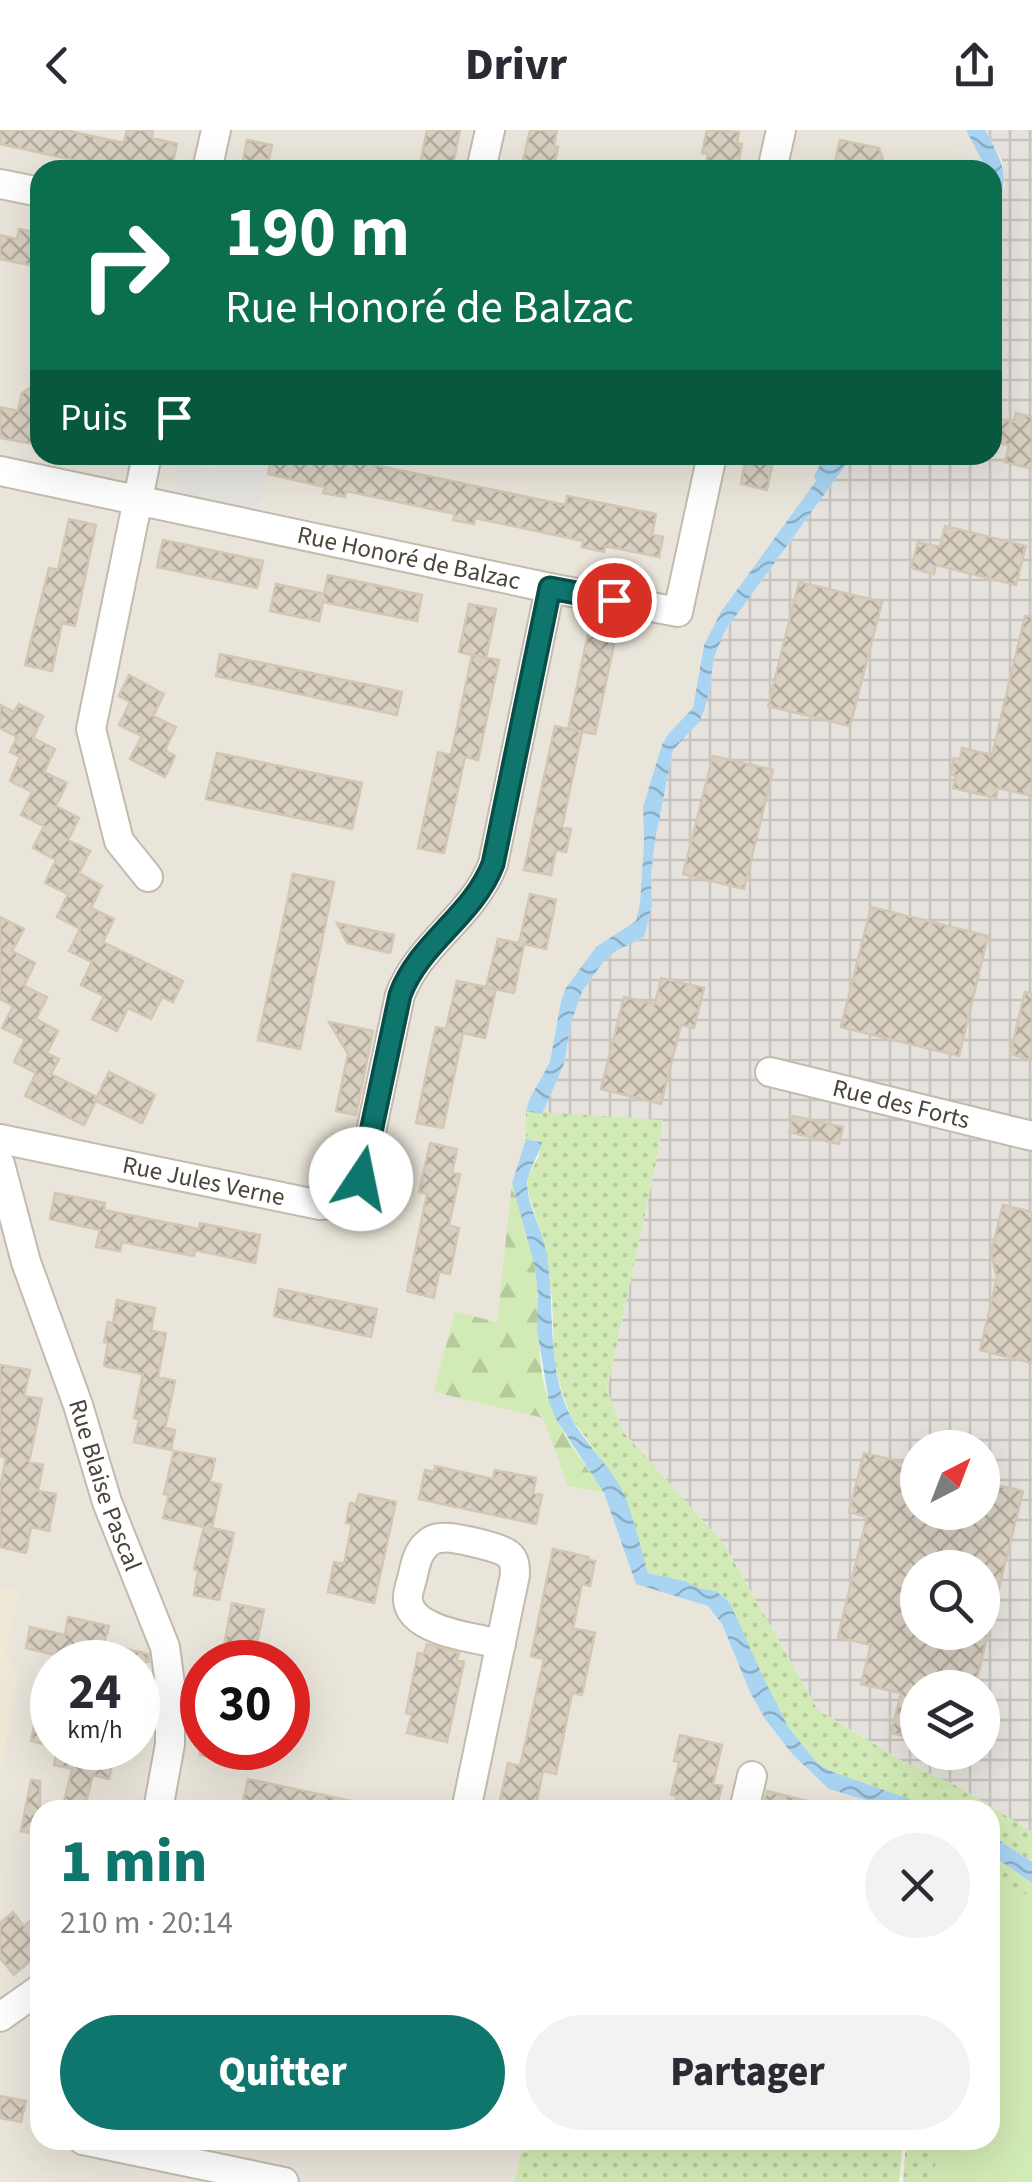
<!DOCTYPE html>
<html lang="fr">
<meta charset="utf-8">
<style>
body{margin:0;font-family:"Source Sans 3",sans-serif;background:#f2f2f3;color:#2b2b33;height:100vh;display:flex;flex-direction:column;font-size:38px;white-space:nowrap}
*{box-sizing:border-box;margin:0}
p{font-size:32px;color:#7c7c81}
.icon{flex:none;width:55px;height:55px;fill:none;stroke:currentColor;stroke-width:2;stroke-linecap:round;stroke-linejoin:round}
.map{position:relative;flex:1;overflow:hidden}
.sheet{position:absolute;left:30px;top:1670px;width:970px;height:350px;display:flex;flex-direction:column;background:#fff;border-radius:30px;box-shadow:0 10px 40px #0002}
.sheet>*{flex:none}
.hud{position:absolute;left:30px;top:30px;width:972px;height:305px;border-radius:30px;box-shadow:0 10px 40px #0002;background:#0b6e4f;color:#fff;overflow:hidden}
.needle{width:65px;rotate:42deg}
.tools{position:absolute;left:900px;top:1300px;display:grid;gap:20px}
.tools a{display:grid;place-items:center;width:100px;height:100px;border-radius:50%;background:#fff;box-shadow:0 10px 40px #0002;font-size:50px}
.speed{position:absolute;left:30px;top:1510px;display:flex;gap:20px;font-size:50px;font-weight:700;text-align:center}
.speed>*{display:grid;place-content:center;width:130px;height:130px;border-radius:50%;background:#fff;box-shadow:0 10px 40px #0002;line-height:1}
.speed small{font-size:25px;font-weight:400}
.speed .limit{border:15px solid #d22;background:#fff;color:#111}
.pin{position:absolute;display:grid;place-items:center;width:85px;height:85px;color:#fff;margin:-42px;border:5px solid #fff;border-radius:50%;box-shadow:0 2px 10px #0007}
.me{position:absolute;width:110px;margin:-55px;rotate:11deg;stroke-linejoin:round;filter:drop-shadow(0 0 8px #0008)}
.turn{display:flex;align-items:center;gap:35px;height:210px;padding:0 30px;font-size:45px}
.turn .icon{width:130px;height:130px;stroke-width:2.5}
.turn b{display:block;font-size:70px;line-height:85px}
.then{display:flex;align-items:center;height:95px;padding:0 30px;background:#0003;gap:20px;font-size:38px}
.round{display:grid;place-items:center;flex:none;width:105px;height:105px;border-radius:52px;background:#f2f2f3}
.head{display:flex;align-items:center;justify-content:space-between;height:170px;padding:0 30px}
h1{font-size:60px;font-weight:800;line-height:75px;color:#0f766e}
.primary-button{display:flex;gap:20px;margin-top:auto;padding:20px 30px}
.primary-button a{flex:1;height:115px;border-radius:60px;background:#0f766e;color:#fff;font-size:40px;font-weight:800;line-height:115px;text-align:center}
.primary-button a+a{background:#f2f2f3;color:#2b2b33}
header{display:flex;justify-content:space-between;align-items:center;height:130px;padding:0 30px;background:#fff;font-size:45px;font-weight:800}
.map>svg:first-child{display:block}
.residential{fill:#eae5da;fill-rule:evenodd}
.industrial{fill:url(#industrial-grid);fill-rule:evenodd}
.education{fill:#efe8d6}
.grass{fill:url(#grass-dots)}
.forest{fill:url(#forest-firs)}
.pitch{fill:#d2eab5}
.parking{fill:#e5e3e0}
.water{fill:url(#water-waves)}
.building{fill:url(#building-cross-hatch);stroke:#d3c7b4;stroke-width:2.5}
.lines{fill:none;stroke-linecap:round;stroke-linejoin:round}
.minor-casing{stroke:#c2bbae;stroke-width:32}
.minor{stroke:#fff;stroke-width:28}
.route-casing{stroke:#0a4d48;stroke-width:25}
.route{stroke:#0f766e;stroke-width:18}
.labels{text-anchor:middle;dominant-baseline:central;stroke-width:8;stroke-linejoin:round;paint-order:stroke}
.street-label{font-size:25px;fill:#4b4439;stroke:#fff}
</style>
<header><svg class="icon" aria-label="back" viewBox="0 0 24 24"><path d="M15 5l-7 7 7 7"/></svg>Drivr<svg class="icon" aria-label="share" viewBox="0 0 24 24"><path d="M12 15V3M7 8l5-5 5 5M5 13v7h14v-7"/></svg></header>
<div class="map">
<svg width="1032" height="2052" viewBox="0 0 1032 2052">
<defs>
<pattern id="industrial-grid" width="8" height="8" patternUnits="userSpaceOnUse" patternTransform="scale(2.5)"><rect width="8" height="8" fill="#e6e2dd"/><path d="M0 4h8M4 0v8" fill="none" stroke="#c7c3be"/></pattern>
<pattern id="grass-dots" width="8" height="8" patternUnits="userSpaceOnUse" patternTransform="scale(2.5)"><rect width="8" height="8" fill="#d2eab5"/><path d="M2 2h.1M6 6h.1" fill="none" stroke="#b6ca9c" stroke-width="1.8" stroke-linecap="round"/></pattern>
<pattern id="forest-firs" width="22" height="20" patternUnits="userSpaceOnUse" patternTransform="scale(2.5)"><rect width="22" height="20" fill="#d2eab5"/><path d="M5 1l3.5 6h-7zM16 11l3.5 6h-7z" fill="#b6ca9c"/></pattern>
<pattern id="water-waves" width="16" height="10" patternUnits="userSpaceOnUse" patternTransform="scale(2.5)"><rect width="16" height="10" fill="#a9d4f2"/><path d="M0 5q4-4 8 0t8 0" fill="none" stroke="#8caec5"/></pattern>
<pattern id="building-cross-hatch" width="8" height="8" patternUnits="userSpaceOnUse" patternTransform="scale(2.5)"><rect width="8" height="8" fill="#d8cfc1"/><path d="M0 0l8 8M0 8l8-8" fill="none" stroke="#b1aa9e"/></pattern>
</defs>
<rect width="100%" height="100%" fill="#f6f3ec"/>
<path class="residential" d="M 0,0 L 966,0 L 987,36 L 987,40 L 40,40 L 40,325 L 830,325 L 820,335 L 814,346 L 817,350 L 704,515 L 693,578 L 669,603 L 643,676 L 644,713 L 640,773 L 636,791 L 596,817 L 561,871 L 550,932 L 530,968 L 526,981 L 526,1009 L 512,1053 L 497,1193 L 434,1262 L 543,1288 L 568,1356 L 604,1363 L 636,1453 L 708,1476 L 722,1494 L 750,1562 L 765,1589 L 793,1625 L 829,1659 L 899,1680 L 40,1680 L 40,2010 L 524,2010 L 514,2052 L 0,2052 ZM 52,1532 L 138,1532 L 138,1618 L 52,1618 ZM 202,1532 L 288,1532 L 288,1618 L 202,1618 Z"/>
<path class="industrial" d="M 985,0 L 1032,0 L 1032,1702 L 959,1657 L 904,1632 L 818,1580 L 724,1414 L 624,1303 L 607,1260 L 658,1023 L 663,991 L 542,984 L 564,934 L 571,893 L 582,862 L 603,832 L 616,821 L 644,807 L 652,775 L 651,744 L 655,711 L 673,620 L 698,593 L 709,563 L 714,527 L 725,501 L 853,325 L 992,325 L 992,92 L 1005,55 L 1002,30 ZM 918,1318 L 982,1318 L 982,1382 L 918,1382 ZM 918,1438 L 982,1438 L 982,1502 L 918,1502 ZM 918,1558 L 982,1558 L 982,1622 L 918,1622 Z"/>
<path class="education" d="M 0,1456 L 20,1460 L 5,1526 L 20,1543 L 0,1641 Z"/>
<path class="grass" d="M 526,981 L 663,990 L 658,1023 L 607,1260 L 624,1303 L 724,1414 L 818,1580 L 904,1632 L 959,1657 L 1032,1702 L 1032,1732 L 990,1704 L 990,1680 L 941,1680 L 833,1642 L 818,1634 L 789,1598 L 716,1461 L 699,1458 L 685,1451 L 648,1443 L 621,1358 L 571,1287 L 560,1256 L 554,1227 L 552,1168 L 545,1117 L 527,1059 L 528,1046 L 539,1026 L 541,1011 L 526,1009 Z
M 990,1724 L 1032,1753 L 1032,1765 L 990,1761 Z
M 524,2010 L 903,2010 L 899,2052 L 514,2052 Z
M 906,2010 L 938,2010 L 934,2052 L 903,2052 Z"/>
<path class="forest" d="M 512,1053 C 520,1083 532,1114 536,1144 C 541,1188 534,1234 551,1276 C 563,1307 586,1335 604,1363 L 568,1356 L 543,1288 L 434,1262 L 455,1182 L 497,1192 Z"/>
<path class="pitch" d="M 990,1761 L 1032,1765 L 1032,2052 L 934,2052 L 938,2010 L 990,2010 Z"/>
<path class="parking" d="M 225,325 L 272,325 L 259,380 L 172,360 L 179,332 L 220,341 Z"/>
<path class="water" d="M 966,0 L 985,0 C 1009,43 1008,46 993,92 L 992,40 L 987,40 Z
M 830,325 L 853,325 L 725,501 L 714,527 L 709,563 L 703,583 L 698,593 L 673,620 L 655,711 L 651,744 L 652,775 L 644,807 L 616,821 L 603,832 L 582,862 L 571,893 L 564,934 L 542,984 L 526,981 L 530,968 L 550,932 L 561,871 L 566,858 L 596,817 L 636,791 L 640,773 L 644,713 L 643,677 L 662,615 L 669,603 L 693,578 L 704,515 L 721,482 L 816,351 L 814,346 L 820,335 Z
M 526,1009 L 542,1012 C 539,1026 527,1041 527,1055 C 528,1077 542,1099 546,1121 C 556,1175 545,1236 571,1287 C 584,1312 606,1332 620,1356 C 631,1376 641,1419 648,1443 L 685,1451 L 699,1458 L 716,1461 L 730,1473 L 764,1549 L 789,1598 L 818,1634 L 833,1642 L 941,1680 L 899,1680 L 829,1659 L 793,1625 L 765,1589 L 750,1562 L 722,1494 L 708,1476 L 636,1454 L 604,1363 L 556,1289 L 549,1272 L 537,1200 L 538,1165 L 535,1137 L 512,1053 Z
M 990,1704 L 1032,1732 L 1032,1753 L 990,1724 Z"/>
<path class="building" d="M 0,0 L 65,0 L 124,13 L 127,0 L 153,0 L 152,8 L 177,14 L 171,40 L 121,30 L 119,40 L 0,14 Z
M 427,0 L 460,0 L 452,40 L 419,40 Z
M 530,0 L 557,0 L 554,16 L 558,17 L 553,40 L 521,40 Z
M 707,0 L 739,2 L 737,13 L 742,14 L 737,40 L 704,40 L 708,24 L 702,23 Z
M 247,10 L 272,15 L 267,40 L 241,40 Z
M 840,10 L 879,18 L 883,30 L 876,40 L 833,40 Z
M 19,99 L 40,103 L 40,137 L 0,129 L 0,105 L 17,109 Z
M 30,258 L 40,260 L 40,315 L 0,308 L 0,277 L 18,281 L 22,263 Z
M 1016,283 L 1032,287 L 1032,339 L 1005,332 L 1009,315 L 992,311 L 992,287 L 1014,292 Z
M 272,325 L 327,325 L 566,375 L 567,366 L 656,384 L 652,405 L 663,407 L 659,427 L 605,416 L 604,422 L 582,417 L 583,411 L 475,388 L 474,394 L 453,390 L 455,384 L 346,361 L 345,367 L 323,363 L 325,357 L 268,344 Z
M 746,325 L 774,325 L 767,360 L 741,354 Z
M 69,389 L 96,395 L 75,496 L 62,493 L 52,541 L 25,535 L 49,438 L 58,440 Z
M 945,396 L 1026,416 L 1016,455 L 936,435 L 934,444 L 911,438 L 918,412 L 940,417 Z
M 163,410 L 263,431 L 257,458 L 157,437 Z
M 328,445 L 422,465 L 417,491 L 323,472 L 319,491 L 270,481 L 276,454 L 324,464 Z
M 799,452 L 882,472 L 850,596 L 768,576 Z
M 469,474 L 496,479 L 486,528 L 459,522 Z
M 1025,486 L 1032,486 L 1032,666 L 998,658 L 996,668 L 953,658 L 956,646 L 950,644 L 954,628 L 960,629 L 962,618 L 992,625 Z
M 589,499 L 616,505 L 595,604 L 568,599 Z
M 220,524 L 402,562 L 397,585 L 216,546 Z
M 472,525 L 499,530 L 478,630 L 465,627 L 444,723 L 418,718 L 438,622 L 451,625 Z
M 129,545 L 164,564 L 153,586 L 176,597 L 165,620 L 175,626 L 165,647 L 130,629 L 142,606 L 119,595 L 130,572 L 119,566 Z
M 19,574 L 43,586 L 33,608 L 55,619 L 44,642 L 67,653 L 56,676 L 79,688 L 68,710 L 90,721 L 79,743 L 102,756 L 91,778 L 114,789 L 103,812 L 183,851 L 173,872 L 162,867 L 151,889 L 128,878 L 117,901 L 92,889 L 104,866 L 81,855 L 92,832 L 69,821 L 80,799 L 57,787 L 68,764 L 45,753 L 56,730 L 33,718 L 44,696 L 21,685 L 32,662 L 10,651 L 20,627 L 10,622 L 17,607 L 0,598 L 0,575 L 14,582 Z
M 555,596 L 582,602 L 562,697 L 571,699 L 566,722 L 556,720 L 551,745 L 524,740 Z
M 217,623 L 362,653 L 352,699 L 206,669 Z
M 713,626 L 773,640 L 744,759 L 683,744 Z
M 293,744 L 334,752 L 300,919 L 258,910 Z
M 530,764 L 556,770 L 546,819 L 524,814 L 514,863 L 486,857 L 498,809 L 519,813 Z
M 871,777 L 988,806 L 959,926 L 841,897 Z
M 0,787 L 24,799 L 12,821 L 35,833 L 24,856 L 47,867 L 36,889 L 58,901 L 47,923 L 59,929 L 51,944 L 97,967 L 109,942 L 155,965 L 142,993 L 96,971 L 84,995 L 25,966 L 36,943 L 14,932 L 25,909 L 2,898 L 13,876 L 0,869 Z
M 337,793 L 394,805 L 390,823 L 347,813 Z
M 661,848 L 704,858 L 694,898 L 681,895 L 661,974 L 601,959 L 624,867 L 655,874 Z
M 457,851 L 496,859 L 485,908 L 463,903 L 443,998 L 416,993 L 436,897 L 446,899 Z
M 1025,862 L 1032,863 L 1032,930 L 1010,924 Z
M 329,892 L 373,901 L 356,985 L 336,981 L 348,924 Z
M 793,986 L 843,997 L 839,1014 L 789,1002 Z
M 430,1013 L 457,1019 L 452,1043 L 460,1044 L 449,1095 L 459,1098 L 450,1144 L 439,1142 L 434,1168 L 407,1161 L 427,1064 L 419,1062 Z
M 55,1063 L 105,1073 L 104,1080 L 199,1099 L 200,1093 L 260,1105 L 255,1133 L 195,1120 L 194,1126 L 122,1112 L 120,1121 L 96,1117 L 100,1100 L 50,1089 Z
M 1003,1075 L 1032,1082 L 1032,1233 L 980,1220 L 997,1148 L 991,1123 Z
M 279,1159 L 377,1179 L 371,1207 L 274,1186 Z
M 117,1170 L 155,1178 L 151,1201 L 166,1203 L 158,1247 L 175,1251 L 165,1298 L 175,1300 L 171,1320 L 134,1312 L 139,1289 L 134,1288 L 143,1244 L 104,1236 L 108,1213 L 104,1212 L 108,1192 L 113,1193 Z
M 0,1235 L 30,1240 L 24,1266 L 42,1269 L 29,1332 L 43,1335 L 38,1361 L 56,1364 L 49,1401 L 31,1397 L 26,1423 L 0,1417 L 0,1358 L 6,1328 L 0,1326 Z
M 174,1321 L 215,1329 L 210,1352 L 221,1355 L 212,1398 L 234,1403 L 219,1470 L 194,1465 L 198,1441 L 194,1439 L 204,1397 L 163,1388 L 169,1365 L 164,1364 Z
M 864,1323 L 918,1336 L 918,1382 L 982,1382 L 982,1352 L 1023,1361 L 989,1498 L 982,1498 L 982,1438 L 918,1438 L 918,1502 L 988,1502 L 975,1558 L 918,1558 L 918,1609 L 891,1603 L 901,1563 L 861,1554 L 871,1515 L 838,1507 L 867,1387 L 849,1382 Z
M 435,1336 L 493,1349 L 495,1340 L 536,1348 L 533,1363 L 542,1365 L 536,1394 L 419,1369 L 425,1340 L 434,1342 Z
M 359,1364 L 396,1372 L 374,1473 L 328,1462 L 334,1432 L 344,1434 L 352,1394 L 346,1393 L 350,1373 L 356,1374 Z
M 553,1419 L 588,1427 L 588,1430 L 595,1431 L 590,1456 L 582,1454 L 573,1498 L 595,1503 L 582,1565 L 572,1563 L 556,1644 L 543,1641 L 535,1680 L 498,1680 L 508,1633 L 520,1636 L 538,1556 L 544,1529 L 531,1526 Z
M 232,1473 L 264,1480 L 253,1532 L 225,1532 L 228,1517 L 224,1515 Z
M 68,1487 L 109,1496 L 104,1514 L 148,1524 L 149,1532 L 58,1532 L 59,1526 L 26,1518 L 30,1497 L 65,1505 Z
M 427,1514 L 459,1523 L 457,1530 L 464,1532 L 447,1612 L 407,1603 L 412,1584 L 406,1583 L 418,1523 L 424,1524 Z
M 35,1591 L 52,1595 L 52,1616 L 31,1611 Z
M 680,1605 L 722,1615 L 713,1654 L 722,1656 L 716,1680 L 673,1680 L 677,1666 L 671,1665 L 679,1632 L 674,1631 Z
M 57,1618 L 116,1618 L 109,1649 L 93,1645 L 84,1680 L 62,1680 L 72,1639 L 54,1635 Z
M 201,1618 L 254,1618 L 250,1636 L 200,1625 Z
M 248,1649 L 356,1672 L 355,1680 L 259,1680 L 242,1676 Z
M 31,1650 L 40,1651 L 40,1705 L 21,1701 Z
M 767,1661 L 816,1673 L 816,1680 L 762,1680 Z
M 13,1782 L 24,1796 L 40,1783 L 40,1823 L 14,1845 L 0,1828 L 0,1793 Z
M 0,1966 L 26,1971 L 21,1992 L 0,1988 Z"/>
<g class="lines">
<defs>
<g id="minor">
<path d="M 207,40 L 216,0"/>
<path d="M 481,40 L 490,0"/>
<path d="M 772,40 L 781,0"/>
<path d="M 0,54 L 40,62"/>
<path d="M 147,325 L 91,599 L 119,711 L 148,747"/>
<path id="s1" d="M 0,341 L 550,458 L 678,482 L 712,325"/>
<path id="s2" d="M 770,942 L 1032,1006"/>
<path id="s3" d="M 0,1009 L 320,1075 C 341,1075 353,1069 361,1049 L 400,865 C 419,814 473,786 493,734 L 550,458"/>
<path id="s4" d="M 0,1034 L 26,1132 L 78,1275 L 107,1372 L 165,1517 L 170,1554 L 170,1614 L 158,1680"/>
<path d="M 466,1680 L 515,1445 C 515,1437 515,1429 508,1424 C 499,1417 452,1406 441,1408 C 435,1408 431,1410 427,1414 C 417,1422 415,1436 412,1449 C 410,1456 407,1464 408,1471 C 412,1502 476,1508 501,1514"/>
<path d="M 744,1680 L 752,1646"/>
<path d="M 0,1887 L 40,1859"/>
<path d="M 83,2010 L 284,2052"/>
</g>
</defs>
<use href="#minor" class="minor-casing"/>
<use href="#minor" class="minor"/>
</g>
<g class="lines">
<defs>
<path id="route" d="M 361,1049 L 400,865 C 419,813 473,786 493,734 L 550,458 L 614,470"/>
</defs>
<use href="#route" class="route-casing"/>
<use href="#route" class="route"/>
</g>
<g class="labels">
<g class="street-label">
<text stroke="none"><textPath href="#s1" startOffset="418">Rue Honoré de Balzac</textPath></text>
<text stroke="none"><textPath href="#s2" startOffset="135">Rue des Forts</textPath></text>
<text stroke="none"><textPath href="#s3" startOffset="208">Rue Jules Verne</textPath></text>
<text stroke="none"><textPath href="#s4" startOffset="338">Rue Blaise Pascal</textPath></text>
</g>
</g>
</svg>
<div class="tools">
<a><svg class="needle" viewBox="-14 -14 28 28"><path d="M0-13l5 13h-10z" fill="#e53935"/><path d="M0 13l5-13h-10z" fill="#7c7c81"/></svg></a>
<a><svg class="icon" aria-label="search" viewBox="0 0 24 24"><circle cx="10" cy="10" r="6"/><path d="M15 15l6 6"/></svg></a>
<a><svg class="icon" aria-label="layers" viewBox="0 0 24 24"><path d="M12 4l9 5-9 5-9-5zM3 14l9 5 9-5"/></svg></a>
</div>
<div class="speed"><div>24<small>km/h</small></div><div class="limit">30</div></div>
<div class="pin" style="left:614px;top:470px;background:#d93025"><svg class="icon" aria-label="arrive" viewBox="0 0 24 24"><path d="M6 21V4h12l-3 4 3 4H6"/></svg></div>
<svg class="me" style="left:361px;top:1049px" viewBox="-20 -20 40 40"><circle r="19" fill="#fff"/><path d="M0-13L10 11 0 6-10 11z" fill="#0f766e"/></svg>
<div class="hud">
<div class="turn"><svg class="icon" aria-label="right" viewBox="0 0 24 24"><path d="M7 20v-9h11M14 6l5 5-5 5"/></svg><div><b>190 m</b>Rue Honoré de Balzac</div></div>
<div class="then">Puis<svg class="icon" aria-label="arrive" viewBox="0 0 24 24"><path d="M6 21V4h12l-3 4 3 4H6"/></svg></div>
</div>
<section class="sheet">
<div class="head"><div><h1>1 min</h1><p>210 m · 20:14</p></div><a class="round"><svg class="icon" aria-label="close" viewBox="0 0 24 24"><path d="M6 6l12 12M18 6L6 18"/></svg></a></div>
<div class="primary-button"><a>Quitter</a><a>Partager</a></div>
</section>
</div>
